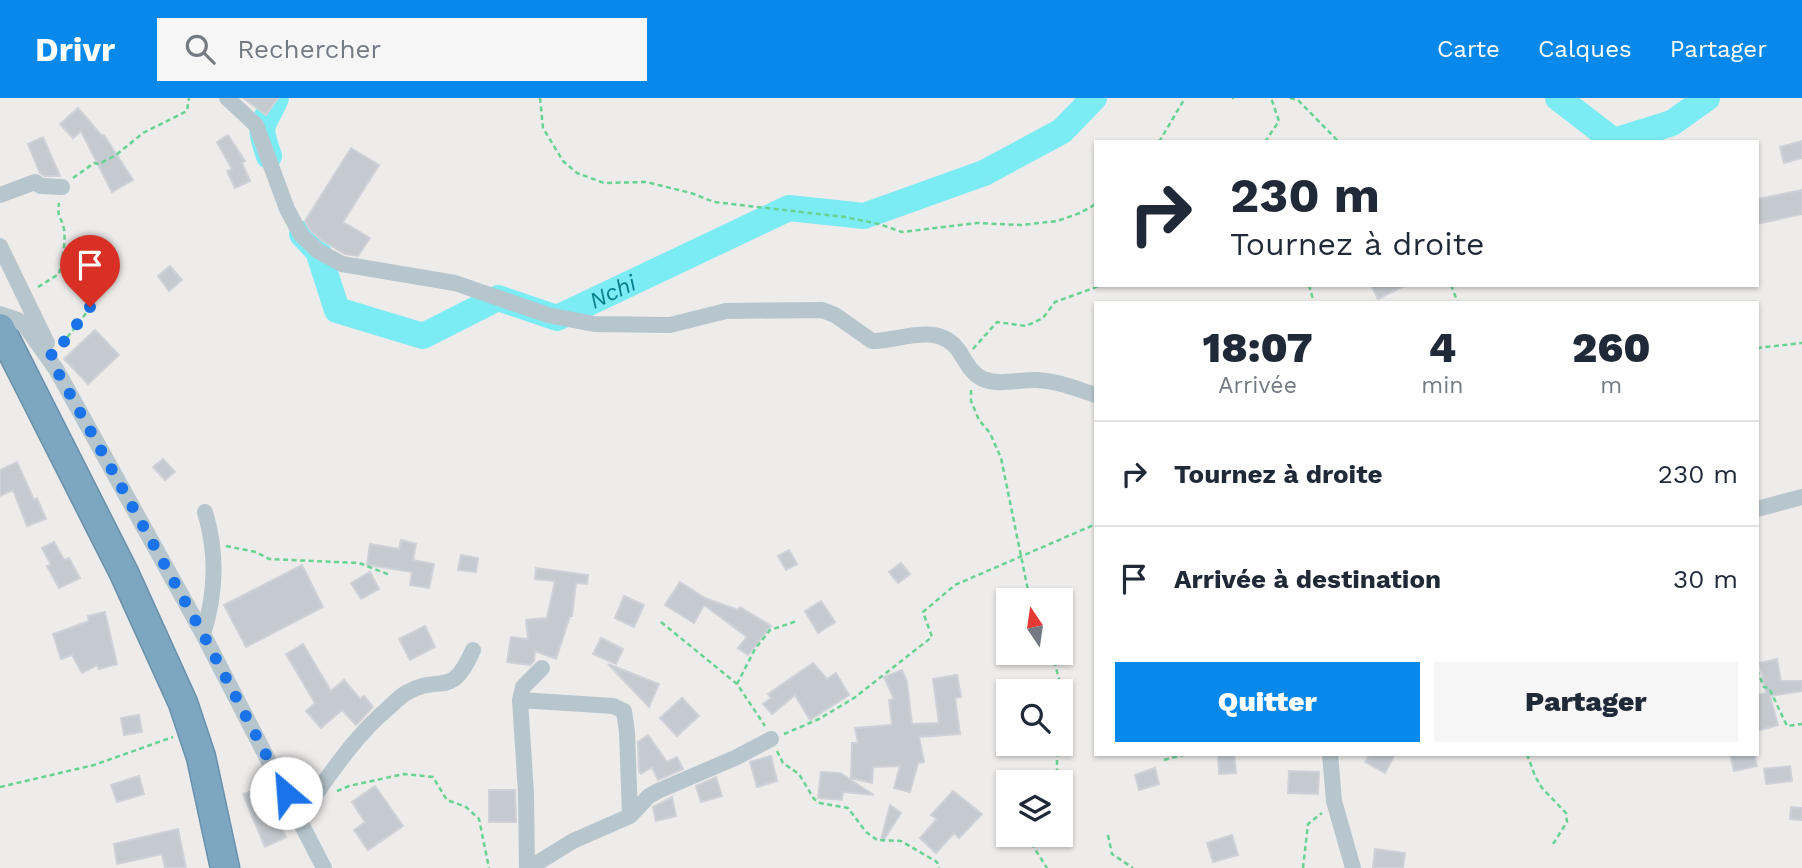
<!DOCTYPE html>
<html lang="fr">
<meta charset="utf-8">
<style>
body{margin:0;font-family:"Work Sans",sans-serif;background:#f6f6f7;color:#1f2937;height:100vh;display:flex;flex-direction:column;font-size:26px;white-space:nowrap}
*{box-sizing:border-box;margin:0}
p{font-size:23px;color:#747a83}
.icon{flex:none;width:38px;height:38px;fill:none;stroke:currentColor;stroke-width:2;stroke-linecap:round;stroke-linejoin:round}
.map{position:relative;flex:1;overflow:hidden}
.details{position:absolute;left:1094px;top:203px;width:665px;height:455px;display:flex;flex-direction:column;background:#fff;border-radius:0px;box-shadow:0 2px 5px #0004}
.details>*{flex:none}
.guide{position:absolute;left:1094px;top:42px;width:665px;height:147px;border-radius:0px;box-shadow:0 2px 5px #0004;background:#fff;color:#1f2937;overflow:hidden}
.needle{width:46px;rotate:347deg}
.controls{position:absolute;left:996px;top:490px;display:grid;gap:14px}
.controls a{display:grid;place-items:center;width:77px;height:77px;border-radius:0px;background:#fff;box-shadow:0 2px 5px #0004;font-size:35px}
.pin{position:absolute;display:grid;place-items:center;width:60px;height:60px;color:#fff;margin:-72px -30px;border-radius:50% 50% 50% 0;rotate:-45deg;box-shadow:0 0 7px #0007}
.pin .icon{rotate:45deg}
.me{position:absolute;width:77px;margin:-38px;rotate:333deg;stroke-linejoin:round;filter:drop-shadow(0 0 5px #0008)}
.turn{display:flex;align-items:center;gap:24px;height:147px;padding:0 21px;font-size:32px}
.turn .icon{width:91px;height:91px;stroke-width:2.5}
.turn b{display:block;font-size:49px;line-height:60px}
.eta{display:flex;justify-content:space-evenly;align-items:center;height:119px;text-align:center}
.eta b{font-size:42px;font-weight:800;line-height:49px}
.action{display:flex;gap:14px;margin-top:auto;padding:14px 21px}
.action a{flex:1;height:80px;border-radius:0px;background:#0789eb;color:#fff;font-size:28px;font-weight:800;line-height:80px;text-align:center}
.action a+a{background:#f6f6f7;color:#1f2937}
ul{padding:0;list-style:none}
li{display:flex;align-items:center;gap:21px;height:105px;padding:0 21px;border-top:2px solid #e0e1e3}
li div{flex:1}
li b{display:block;font-size:26px}
li em{font-style:normal}
header{display:flex;align-items:center;gap:42px;box-sizing:border-box;height:98px;padding:0 35px;background:#0789eb;color:#fff}
header strong{font-size:33px}
nav{display:flex;gap:38px;margin-inline-start:auto;font-size:24px}
.search{width:490px;height:63px;background:#f6f6f7;display:flex;align-items:center;gap:18px;box-sizing:border-box;padding:0 24px;border-radius:0px;color:#747a83;font-size:26px}
.map>svg:first-child{display:block}
.lines{fill:none;stroke-linecap:round;stroke-linejoin:round}
.river{stroke:#7bebf4;stroke-width:26}
.building{fill:#c4cacf;stroke:#ced2d8;stroke-width:2}
.highway-casing{stroke:#6891ac;stroke-width:31}
.path{stroke:#68d390;stroke-width:2.5;stroke-dasharray:5 3.5;stroke-linecap:butt}
.street{stroke:#b7c6cd;stroke-width:16}
.highway{stroke:#7da6c0;stroke-width:28}
.route{stroke:#1a73e8;stroke-width:12;stroke-dasharray:0 21.6}
.labels{text-anchor:middle;dominant-baseline:central;stroke-width:6;stroke-linejoin:round;paint-order:stroke}
.water-label{font-size:23px;font-style:italic;fill:#047e88;stroke:#fff}
</style>
<header>
<strong>Drivr</strong>
<div class="search"><svg class="icon" aria-label="search" viewBox="0 0 24 24"><circle cx="10" cy="10" r="6"/><path d="M15 15l6 6"/></svg>Rechercher</div>
<nav><a>Carte</a><a>Calques</a><a>Partager</a></nav>
</header>
<div class="map">
<svg width="1802" height="770" viewBox="0 0 1802 770">
<rect width="100%" height="100%" fill="#eeebeb"/>
<g class="lines">
<g class="river">
<path d="M 1558,0 L 1614,43 L 1672,25 L 1707,0"/>
<path d="M 269,58 C 256,22 264,30 276,0"/>
<path id="s1" d="M 302,136 L 318,153 L 337,212 L 423,238 L 498,200 L 557,220 L 789,110 L 864,118 L 984,75 L 1062,33 L 1094,0"/>
</g>
</g>
<path class="building" d="M 243,0 L 278,0 L 266,17 Z
M 78,10 L 102,38 L 104,37 L 133,82 L 112,94 L 81,33 L 73,40 L 60,26 Z
M 228,37 L 245,63 L 242,65 L 250,83 L 235,90 L 227,73 L 232,71 L 217,44 Z
M 43,39 L 60,78 L 44,78 L 40,75 L 28,46 Z
M 1802,43 L 1802,60 L 1784,65 L 1780,49 Z
M 351,50 L 379,67 L 343,124 L 370,140 L 358,158 L 345,156 L 321,142 L 309,131 L 305,123 Z
M 1802,92 L 1802,116 L 1757,126 L 1757,101 Z
M 170,168 L 182,182 L 169,193 L 158,178 Z
M 1371,187 L 1406,187 L 1378,201 Z
M 95,232 L 119,257 L 88,286 L 64,261 Z
M 163,361 L 175,374 L 165,382 L 153,369 Z
M 17,364 L 34,402 L 37,400 L 46,421 L 27,428 L 13,392 L 0,398 L 0,372 Z
M 401,442 L 416,446 L 413,462 L 434,466 L 429,490 L 410,487 L 412,474 L 367,467 L 370,446 L 399,451 Z
M 54,444 L 64,462 L 69,460 L 80,480 L 59,490 L 47,468 L 51,467 L 42,450 Z
M 789,452 L 797,466 L 786,472 L 778,458 Z
M 461,457 L 478,460 L 476,474 L 458,472 Z
M 901,465 L 910,476 L 898,485 L 889,474 Z
M 302,467 L 323,509 L 246,549 L 224,507 Z
M 536,470 L 588,477 L 587,486 L 576,485 L 572,518 L 570,518 L 556,561 L 535,553 L 534,563 L 530,567 L 507,564 L 511,539 L 528,541 L 526,522 L 547,520 L 555,483 L 535,481 Z
M 370,474 L 379,491 L 361,501 L 351,485 Z
M 680,484 L 705,500 L 738,512 L 740,509 L 771,528 L 748,557 L 738,550 L 747,539 L 704,507 L 694,525 L 665,507 Z
M 624,498 L 644,507 L 634,529 L 615,520 Z
M 821,503 L 835,524 L 818,535 L 805,513 Z
M 105,514 L 117,566 L 99,571 L 97,567 L 82,575 L 72,557 L 61,561 L 53,536 L 89,523 L 88,518 Z
M 425,528 L 435,549 L 410,562 L 399,541 Z
M 601,540 L 623,551 L 616,566 L 593,556 Z
M 303,546 L 331,593 L 344,582 L 360,601 L 364,598 L 373,609 L 356,627 L 342,612 L 321,630 L 306,613 L 315,605 L 286,556 Z
M 1777,561 L 1781,583 L 1802,583 L 1802,593 L 1770,598 L 1778,627 L 1757,633 L 1757,597 L 1766,595 L 1760,565 Z
M 813,565 L 827,581 L 836,575 L 849,597 L 810,622 L 795,597 L 772,616 L 763,606 L 771,600 L 768,596 Z
M 608,566 L 659,586 L 649,609 Z
M 902,572 L 907,584 L 912,626 L 939,625 L 933,581 L 957,577 L 961,599 L 955,600 L 960,636 L 919,639 L 924,664 L 918,665 L 910,694 L 894,690 L 900,668 L 873,669 L 872,685 L 851,680 L 852,645 L 858,645 L 855,630 L 892,627 L 889,602 L 894,601 L 884,579 Z
M 682,600 L 699,618 L 677,638 L 660,620 Z
M 139,617 L 142,634 L 124,637 L 121,620 Z
M 648,637 L 667,664 L 677,659 L 683,671 L 658,682 L 652,669 L 641,676 L 639,673 L 638,644 Z
M 1234,656 L 1236,675 L 1219,676 L 1218,657 Z
M 1370,656 L 1395,656 L 1385,675 L 1365,664 Z
M 1730,656 L 1754,656 L 1757,668 L 1734,673 Z
M 771,658 L 777,683 L 757,689 L 750,664 Z
M 1790,668 L 1792,683 L 1766,686 L 1764,671 Z
M 1155,670 L 1159,686 L 1139,692 L 1135,677 Z
M 1289,673 L 1319,674 L 1318,696 L 1288,695 Z
M 821,674 L 840,675 L 874,697 L 843,694 L 842,702 L 818,700 Z
M 139,678 L 144,696 L 117,704 L 111,687 Z
M 716,679 L 722,698 L 701,704 L 696,688 Z
M 375,688 L 403,728 L 368,752 L 354,732 L 365,724 L 352,704 Z
M 255,692 L 263,713 L 272,709 L 286,739 L 265,749 L 243,696 Z
M 489,692 L 515,692 L 516,724 L 489,724 Z
M 953,693 L 982,716 L 959,740 L 954,735 L 936,755 L 920,740 L 937,721 L 931,717 Z
M 672,699 L 676,718 L 656,723 L 653,709 Z
M 890,707 L 901,715 L 883,743 L 881,742 Z
M 1791,709 L 1802,710 L 1802,722 L 1790,721 Z
M 178,731 L 186,770 L 165,770 L 162,756 L 117,766 L 114,746 Z
M 1232,737 L 1238,757 L 1213,764 L 1207,745 Z
M 1375,751 L 1405,755 L 1403,770 L 1373,770 Z"/>
<g class="lines">
<defs>
<path id="highway" d="M 0,230 L 124,475 L 183,605 L 201,659 L 225,770"/>
</defs>
<use href="#highway" class="highway-casing"/>
<path class="path" d="M 540,0 L 543,30 L 563,63 L 577,75 L 604,85 L 646,84 L 691,95 L 714,104 L 845,119 L 879,126 L 902,134 L 977,125 L 1021,127 L 1057,123 L 1080,115 L 1096,106
M 1232,0 L 1234,0
M 1290,0 L 1298,2 L 1339,44
M 1159,44 L 1185,0
M 1265,44 L 1279,23 L 1271,0
M 73,80 L 94,65 L 99,66 L 116,57 L 143,35 L 187,13 L 189,0
M 1309,187 L 1314,205
M 1451,187 L 1458,205
M 38,189 L 59,176 C 62,162 66,146 64,131 C 61,117 57,122 59,105
M 62,246 L 84,218 L 90,209 L 91,201 L 70,162 L 63,154
M 1757,250 L 1802,245
M 973,251 L 997,224 L 1026,228 L 1043,220 L 1055,204 L 1102,187
M 971,292 L 971,303 L 979,322 L 990,335 L 1001,360 L 1030,502
M 226,448 L 256,454 L 269,461 L 359,465 L 390,477
M 661,524 L 737,586 L 765,628
M 1052,555 L 1060,585 L 1058,593
M 1757,572 L 1764,589 L 1769,590 L 1787,628 L 1802,626
M 737,586 L 755,551 L 770,532 L 797,523
M 784,636 L 819,621 L 854,600 L 932,539 L 923,514 L 955,487 L 1096,426
M 777,653 L 783,665 L 799,676 L 814,701 L 820,705 L 848,710 L 866,734 L 877,742 L 901,743 L 937,764 L 939,770
M 1527,656 L 1535,678 L 1542,690 L 1566,715 L 1567,724 L 1553,746
M 1164,662 L 1187,656
M 1057,684 L 1057,646
M 0,689 L 94,667 L 173,639
M 337,693 L 349,688 L 404,676 L 433,679 L 447,702 L 466,709 L 479,721 L 489,770
M 1029,737 L 1033,748 L 1047,770
M 1108,737 L 1112,756 L 1133,770
M 1303,770 L 1308,726 L 1322,715"/>
<path class="street" d="M 227,0 L 256,27 L 287,111 L 301,137 L 318,153 L 342,166 L 455,185 L 548,217 L 594,226 L 670,227 L 726,213 L 822,212 L 835,217 L 872,243 C 901,243 938,223 959,253 C 965,262 971,276 983,281 C 1000,288 1020,281 1037,282 C 1058,283 1076,291 1096,297
M 0,97 L 35,84 L 41,88 L 62,89
M 0,148 L 47,245
M 0,216 L 18,222 L 26,229 L 56,271 L 203,536 L 324,770
M 1757,411 L 1802,399
M 203,536 C 216,496 217,454 205,414
M 520,602 L 613,608 L 624,613 L 627,634 L 630,718
M 1330,656 L 1334,703 L 1353,770
M 298,720 C 327,682 350,643 386,612 C 393,606 399,599 406,595 C 441,574 450,604 473,552
M 527,770 L 526,695 L 520,602 L 523,589 L 542,570
M 529,770 L 573,743 L 630,718 L 649,698 L 658,693 L 735,660 L 771,641"/>
<use href="#highway" class="highway"/>
</g>
<g class="lines">
<path class="route" d="M 90,209 L 63,245 L 50,252 L 56,271 L 203,536 L 286,695"/>
</g>
<g class="labels">
<g class="water-label">
<text stroke="none"><textPath href="#s1" startOffset="383">Nchi</textPath></text>
</g>
</g>
</svg>
<div class="controls">
<a><svg class="needle" viewBox="-14 -14 28 28"><path d="M0-13l5 13h-10z" fill="#e53935"/><path d="M0 13l5-13h-10z" fill="#747a83"/></svg></a>
<a><svg class="icon" aria-label="search" viewBox="0 0 24 24"><circle cx="10" cy="10" r="6"/><path d="M15 15l6 6"/></svg></a>
<a><svg class="icon" aria-label="layers" viewBox="0 0 24 24"><path d="M12 4l9 5-9 5-9-5zM3 14l9 5 9-5"/></svg></a>
</div>
<div class="pin" style="left:90px;top:209px;background:#d93025"><svg class="icon" aria-label="arrive" viewBox="0 0 24 24"><path d="M6 21V4h12l-3 4 3 4H6"/></svg></div>
<svg class="me" style="left:286px;top:695px" viewBox="-20 -20 40 40"><circle r="19" fill="#fff"/><path d="M0-13L10 11 0 6-10 11z" fill="#1a73e8"/></svg>
<div class="guide">
<div class="turn"><svg class="icon" aria-label="right" viewBox="0 0 24 24"><path d="M7 20v-9h11M14 6l5 5-5 5"/></svg><div><b>230 m</b>Tournez à droite</div></div>
</div>
<section class="details">
<div class="eta">
<div><b>18:07</b><p>Arrivée</p></div>
<div><b>4</b><p>min</p></div>
<div><b>260</b><p>m</p></div>
</div>
<ul>
<li><svg class="icon" aria-label="right" viewBox="0 0 24 24"><path d="M7 20v-9h11M14 6l5 5-5 5"/></svg><div><b>Tournez à droite</b></div><em>230 m</em></li>
<li><svg class="icon" aria-label="arrive" viewBox="0 0 24 24"><path d="M6 21V4h12l-3 4 3 4H6"/></svg><div><b>Arrivée à destination</b></div><em>30 m</em></li>
</ul>
<div class="action"><a>Quitter</a><a>Partager</a></div>
</section>
</div>
